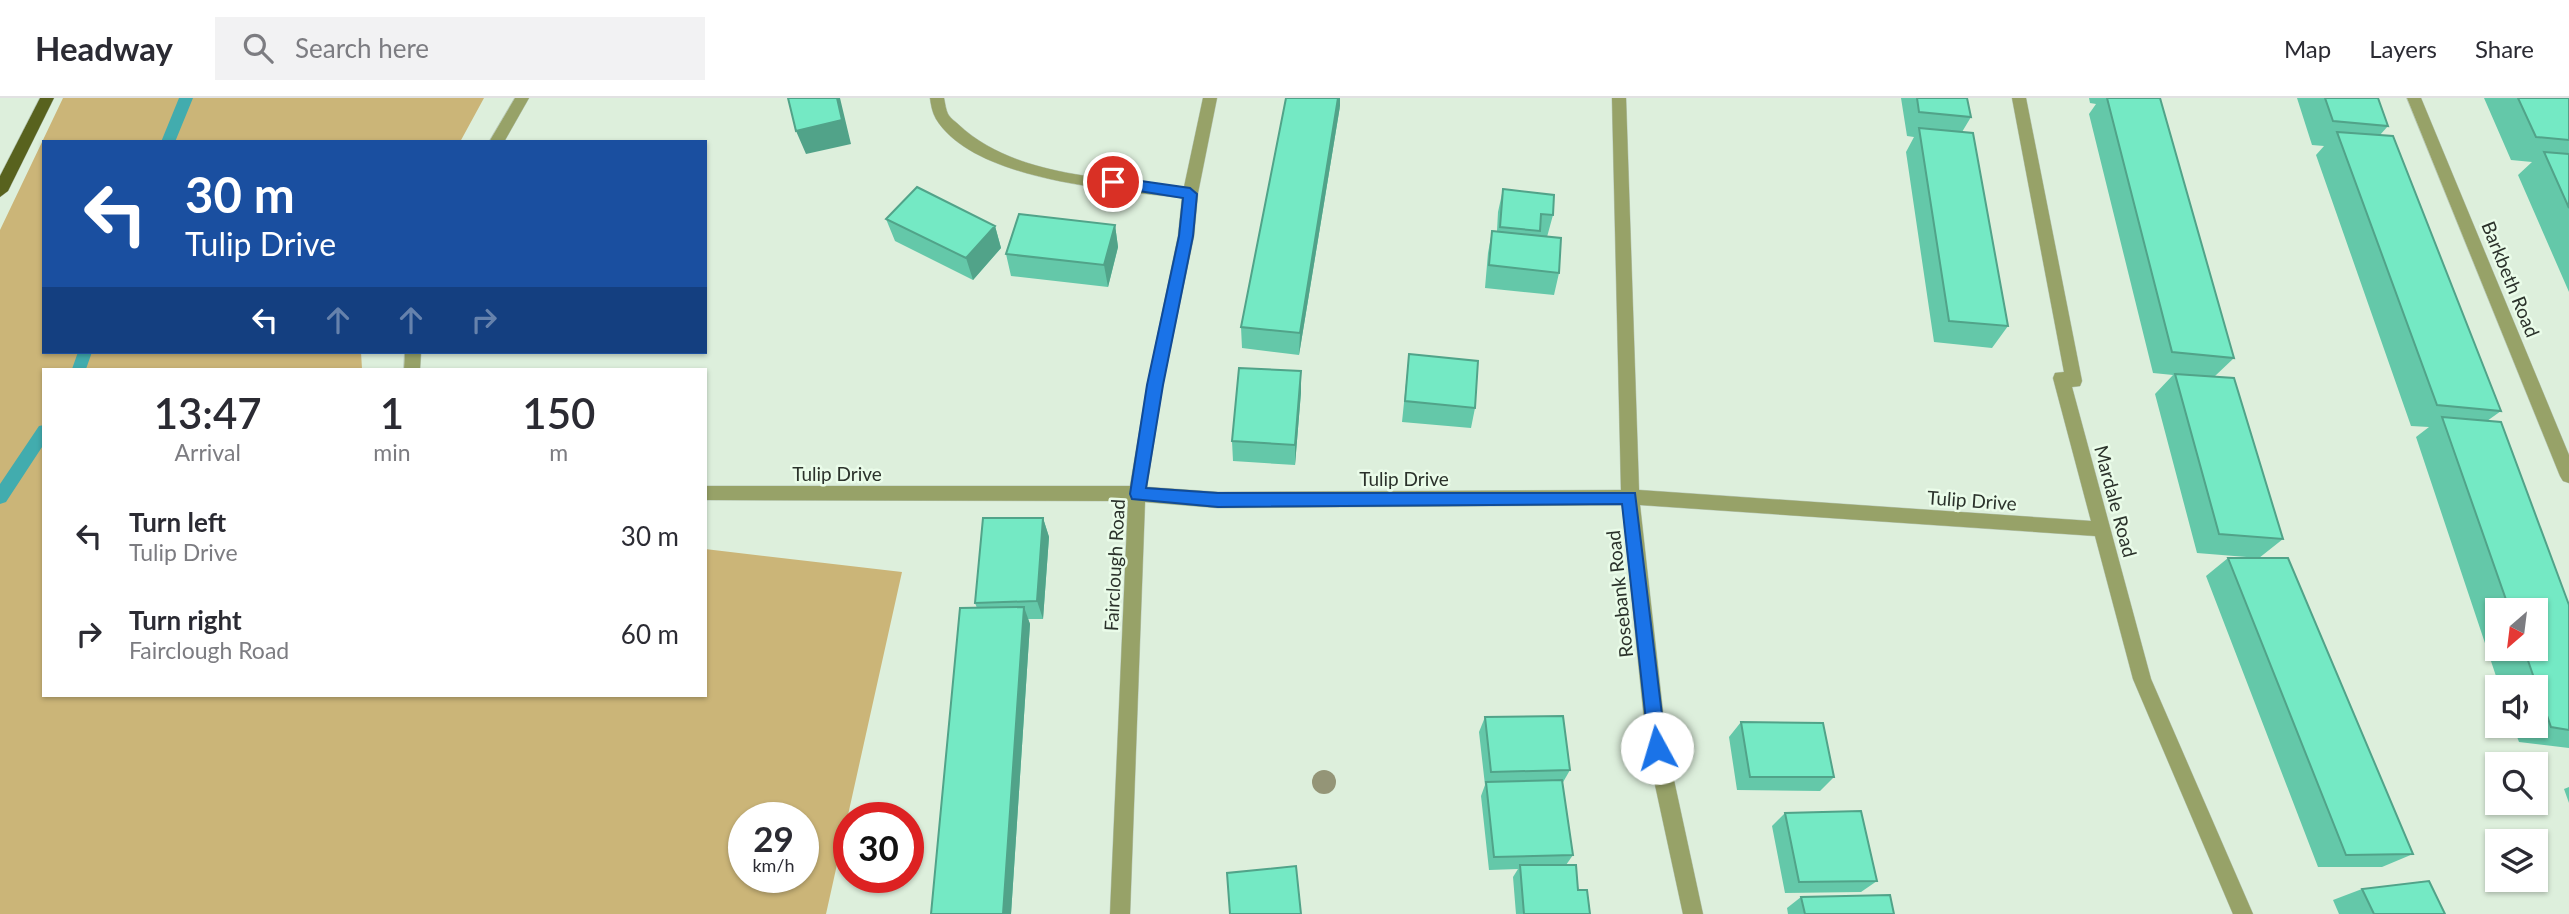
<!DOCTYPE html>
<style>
body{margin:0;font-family:Lato,sans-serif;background:#f2f2f3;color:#2b2b33;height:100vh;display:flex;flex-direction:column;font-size:26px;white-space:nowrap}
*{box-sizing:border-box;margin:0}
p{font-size:23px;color:#7c7c81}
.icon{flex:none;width:38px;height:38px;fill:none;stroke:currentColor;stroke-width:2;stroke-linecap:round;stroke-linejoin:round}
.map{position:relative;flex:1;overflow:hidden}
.sheet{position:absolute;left:42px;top:270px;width:665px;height:329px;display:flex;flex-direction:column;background:#fff;border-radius:0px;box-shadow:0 2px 5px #0004}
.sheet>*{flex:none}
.top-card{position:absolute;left:42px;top:42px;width:665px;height:214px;border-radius:0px;box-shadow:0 2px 5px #0004;background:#1a4fa0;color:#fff;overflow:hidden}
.needle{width:46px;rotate:208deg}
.fabs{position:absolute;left:2485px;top:500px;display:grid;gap:14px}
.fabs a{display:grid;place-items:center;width:63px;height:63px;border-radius:0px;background:#fff;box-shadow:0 2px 5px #0004;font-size:35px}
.speed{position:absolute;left:728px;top:704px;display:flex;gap:14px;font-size:35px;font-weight:700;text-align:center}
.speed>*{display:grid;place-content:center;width:91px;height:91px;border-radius:50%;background:#fff;box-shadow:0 2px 5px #0004;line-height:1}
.speed small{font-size:18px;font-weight:400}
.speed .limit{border:10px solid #d22;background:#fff;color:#111}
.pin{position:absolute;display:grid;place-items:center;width:60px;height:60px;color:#fff;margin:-30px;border:4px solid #fff;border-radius:50%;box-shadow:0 2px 7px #0007}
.me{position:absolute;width:77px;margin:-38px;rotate:354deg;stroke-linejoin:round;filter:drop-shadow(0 0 5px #0008)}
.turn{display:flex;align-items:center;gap:24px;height:147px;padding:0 28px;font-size:32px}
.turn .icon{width:91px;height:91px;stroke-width:2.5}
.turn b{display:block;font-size:49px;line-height:60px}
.lanes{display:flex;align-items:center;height:66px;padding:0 28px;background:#0003;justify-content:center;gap:35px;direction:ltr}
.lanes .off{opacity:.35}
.eta{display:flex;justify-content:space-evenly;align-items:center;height:119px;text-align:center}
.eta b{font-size:42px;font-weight:600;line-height:49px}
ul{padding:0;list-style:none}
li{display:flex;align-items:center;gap:21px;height:98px;padding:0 28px}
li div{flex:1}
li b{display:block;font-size:26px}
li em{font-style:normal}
header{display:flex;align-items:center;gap:42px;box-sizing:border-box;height:98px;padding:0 35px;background:#fff;border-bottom:2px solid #e1e1e2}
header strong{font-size:33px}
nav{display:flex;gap:38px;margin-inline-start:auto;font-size:24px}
.search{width:490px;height:63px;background:#f2f2f3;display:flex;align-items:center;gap:18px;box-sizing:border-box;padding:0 24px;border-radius:0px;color:#7c7c81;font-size:26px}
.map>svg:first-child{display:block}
.green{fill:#cbb578;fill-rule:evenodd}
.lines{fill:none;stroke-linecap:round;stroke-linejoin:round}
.stream{fill:#42acae;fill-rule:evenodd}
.minor-casing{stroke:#b9c9b9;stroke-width:1}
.primary-casing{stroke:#b9c9b9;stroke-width:1}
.minor{fill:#97a268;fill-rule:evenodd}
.primary{fill:#58621e;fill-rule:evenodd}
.tree{fill:#949577}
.wall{fill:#64c8a9;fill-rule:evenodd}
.shaded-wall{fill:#51a389}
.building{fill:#74e9c4;stroke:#51a389;stroke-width:2}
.route{fill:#1a73e8;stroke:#114b97;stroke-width:2}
.labels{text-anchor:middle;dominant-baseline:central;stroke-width:5;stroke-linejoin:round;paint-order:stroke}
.street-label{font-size:19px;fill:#2b322b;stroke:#eafce9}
</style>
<header>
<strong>Headway</strong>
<div class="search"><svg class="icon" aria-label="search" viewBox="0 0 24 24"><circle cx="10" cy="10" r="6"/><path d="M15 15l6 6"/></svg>Search here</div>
<nav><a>Map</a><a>Layers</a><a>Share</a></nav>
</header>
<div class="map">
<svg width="2569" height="816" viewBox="0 0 2569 816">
<rect width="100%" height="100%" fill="#ddefdc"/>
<path class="green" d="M 63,0 L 484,0 L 460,44 L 44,44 L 44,254 L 361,254 L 362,271 L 44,271 L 44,597 L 705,597 L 705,451 L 902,474 L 826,816 L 0,816 L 0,132 ZM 744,719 L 803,719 L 803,779 L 744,779 Z"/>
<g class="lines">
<path class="stream" d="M 179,0 L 193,0 L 175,44 L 161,44 Z
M 78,254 L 92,254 L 86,271 L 72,271 Z
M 44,327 L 44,346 L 6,404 L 0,406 L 0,386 L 39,328 Z"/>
<defs>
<path id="minor" d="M 515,0 L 529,0 L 504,44 L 489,44 Z
M 930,0 L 944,0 C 945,5 946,12 948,16 C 950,20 956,24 959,27 C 1016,80 1111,80 1184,89 L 1203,0 L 1217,0 L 1198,95 L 1194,138 L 1163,287 L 1147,389 L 1218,394 L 1621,392 L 1612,0 L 1626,0 L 1639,392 L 2091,423 L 2053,280 L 2055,275 L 2064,274 L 2012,0 L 2026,0 L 2082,283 L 2080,288 L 2072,289 L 2151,581 L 2253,816 L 2233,816 L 2133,581 L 2095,438 L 1640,407 L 1667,650 L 1703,816 L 1683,816 L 1647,650 L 1622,407 L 1218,410 L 1145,404 L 1130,816 L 1110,816 L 1128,403 L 705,402 L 705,388 L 1130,388 L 1147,287 L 1178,138 L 1182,100 C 1116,92 974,83 936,21 C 932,14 931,7 930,0 Z
M 2407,0 L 2421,0 L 2569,357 L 2569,385 L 2563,383 L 2560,378 Z
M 405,254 L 421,254 L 420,271 L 404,271 Z"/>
<path id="primary" d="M 40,0 L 54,0 L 8,93 L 0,99 L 0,78 Z"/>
</defs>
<use href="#minor" class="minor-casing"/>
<use href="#primary" class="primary-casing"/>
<use href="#minor" class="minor"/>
<use href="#primary" class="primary"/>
</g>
<circle class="tree" cx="1324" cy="684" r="12"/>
<path class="wall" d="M 1901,0 L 1967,0 L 1971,19 L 1962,34 L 2008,228 L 1992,250 L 1934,244 L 1906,54 L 1914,39 L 1907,38 Z
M 2089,0 L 2160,0 L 2234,260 L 2215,278 L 2283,441 L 2259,460 L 2197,455 L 2155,296 L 2173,277 L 2153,275 L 2089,16 L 2096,6 L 2090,5 Z
M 2297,0 L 2378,0 L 2388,28 L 2380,37 L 2501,313 L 2487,323 L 2569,507 L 2569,650 L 2519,644 L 2513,628 L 2536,628 L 2536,590 L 2500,590 L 2416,339 L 2429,329 L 2411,328 L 2316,57 L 2324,48 L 2312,47 ZM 2497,513 L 2536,513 L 2536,551 L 2497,551 Z
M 2484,0 L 2569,0 L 2569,194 L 2518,77 L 2532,64 L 2511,62 Z
M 1340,8 L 1299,257 L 1242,250 L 1241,229 Z
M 1503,91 L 1553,117 L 1547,139 L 1559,175 L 1554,197 L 1485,190 L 1488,155 L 1492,133 L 1497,133 L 1498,114 Z
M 886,121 L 995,128 L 1001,150 L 973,182 L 895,143 Z
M 1115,127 L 1118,149 L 1108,189 L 1011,178 L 1006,156 Z
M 1409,256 L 1475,310 L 1471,330 L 1402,324 Z
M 1301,294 L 1295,367 L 1233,363 L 1232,343 Z
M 1043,420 L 1049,439 L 1043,521 L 1028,521 L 1030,526 L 1011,816 L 931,816 L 977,510 L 975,505 Z
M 2228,460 L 2413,756 L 2382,769 L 2318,769 L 2206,478 Z
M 1485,619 L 1570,672 L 1562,686 L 1573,757 L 1566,767 L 1590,816 L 1516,816 L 1513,779 L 1518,771 L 1489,772 L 1481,698 L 1485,687 L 1479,634 Z
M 1741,624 L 1834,679 L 1820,693 L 1737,692 L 1729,639 Z
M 2569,689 L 2569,705 L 2564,691 Z
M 1785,715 L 1877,783 L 1861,794 L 1785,795 L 1772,728 Z
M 2362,791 L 2445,816 L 2339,816 L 2333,802 Z
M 1801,799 L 1894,816 L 1788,816 L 1787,810 Z"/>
<path class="shaded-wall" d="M 837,0 L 840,0 L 851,46 L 806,56 L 796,33 Z
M 1338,0 L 1340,0 L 1340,8 L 1299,257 L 1300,235 Z
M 1115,127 L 1118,149 L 1108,189 L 1104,167 Z
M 995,128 L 1001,150 L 973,182 L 966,160 Z
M 1301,273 L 1301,294 L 1295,367 L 1295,347 Z
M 1043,420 L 1049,439 L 1043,521 L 1037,503 Z
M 1024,509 L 1030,526 L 1011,816 L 1003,816 Z"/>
<path class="building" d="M 788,0 L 837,0 L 842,22 L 796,33 Z
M 1286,0 L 1338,0 L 1300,235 L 1241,229 Z
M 1917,0 L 1967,0 L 1971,19 L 1919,14 Z
M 2107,0 L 2160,0 L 2234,260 L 2172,254 Z
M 2325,0 L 2378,0 L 2388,28 L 2333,23 Z
M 2518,0 L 2569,0 L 2569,42 L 2536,39 Z
M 1919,30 L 1973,35 L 2008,228 L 1949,223 Z
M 2337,34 L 2393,38 L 2501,313 L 2437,307 Z
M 2544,54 L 2569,56 L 2569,110 Z
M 917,89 L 995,128 L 966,160 L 886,121 Z
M 1503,91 L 1554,97 L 1553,117 L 1541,116 L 1540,133 L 1500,129 Z
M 1019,116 L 1115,127 L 1104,167 L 1006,156 Z
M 1492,133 L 1561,140 L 1559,175 L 1489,167 Z
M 1409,256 L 1478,263 L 1475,310 L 1405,303 Z
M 1239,270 L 1301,273 L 1295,347 L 1232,343 Z
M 2175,276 L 2234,280 L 2283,441 L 2219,436 Z
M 2442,319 L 2501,324 L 2569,507 L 2569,632 L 2551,629 L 2524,551 L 2536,551 L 2536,513 L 2510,513 Z
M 983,420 L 1043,420 L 1037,503 L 975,505 Z
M 2228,460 L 2288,460 L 2413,756 L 2346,757 Z
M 1024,509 L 1003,816 L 931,816 L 960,510 Z
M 1563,618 L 1570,672 L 1491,674 L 1485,619 Z
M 1741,624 L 1823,625 L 1834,679 L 1750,679 Z
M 1562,682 L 1573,757 L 1494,759 L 1486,684 Z
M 1861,713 L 1877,783 L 1799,784 L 1785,715 Z
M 1520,767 L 1576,767 L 1578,792 L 1587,792 L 1590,816 L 1524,816 Z
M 1296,768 L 1301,816 L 1230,816 L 1227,775 Z
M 2429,783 L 2445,816 L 2374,816 L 2362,791 Z
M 1890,797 L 1894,816 L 1805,816 L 1801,799 Z"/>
<path class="route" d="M 1113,79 L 1190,90 L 1197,96 L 1193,138 L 1163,287 L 1146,390 L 1218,395 L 1635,395 L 1666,650 L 1664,656 L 1657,658 L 1651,656 L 1649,650 L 1622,406 L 1218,409 L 1132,401 L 1130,396 L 1147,287 L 1179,138 L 1183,100 L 1108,88 L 1106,84 Z"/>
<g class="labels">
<g class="street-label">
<text transform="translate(2511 181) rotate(68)">Barkbeth Road</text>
<text x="837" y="375">Tulip Drive</text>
<text x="1404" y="380">Tulip Drive</text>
<text transform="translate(1972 402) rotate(4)">Tulip Drive</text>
<text transform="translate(2116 403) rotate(75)">Mardale Road</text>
<text transform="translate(1114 467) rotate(-87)">Fairclough Road</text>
<text transform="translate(1619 496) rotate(-96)">Rosebank Road</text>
</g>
</g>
</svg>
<div class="fabs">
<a><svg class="needle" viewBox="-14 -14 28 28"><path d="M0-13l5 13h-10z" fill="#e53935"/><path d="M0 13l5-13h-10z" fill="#7c7c81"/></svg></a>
<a><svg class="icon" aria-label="sound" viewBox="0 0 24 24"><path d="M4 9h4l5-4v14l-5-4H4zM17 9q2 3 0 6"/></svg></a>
<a><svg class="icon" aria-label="search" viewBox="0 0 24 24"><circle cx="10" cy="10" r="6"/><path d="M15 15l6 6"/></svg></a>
<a><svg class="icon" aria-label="layers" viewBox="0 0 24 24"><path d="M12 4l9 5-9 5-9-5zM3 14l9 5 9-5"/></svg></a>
</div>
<div class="speed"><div>29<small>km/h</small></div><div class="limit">30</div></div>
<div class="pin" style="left:1113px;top:84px;background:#d93025"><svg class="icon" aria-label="arrive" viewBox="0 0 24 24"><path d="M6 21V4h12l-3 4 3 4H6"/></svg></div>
<svg class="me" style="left:1657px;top:650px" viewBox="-20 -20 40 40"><circle r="19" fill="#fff"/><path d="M0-13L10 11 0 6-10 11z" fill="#1a73e8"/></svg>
<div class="top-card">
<div class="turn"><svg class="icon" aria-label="left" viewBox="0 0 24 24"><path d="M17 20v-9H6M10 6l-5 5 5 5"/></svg><div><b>30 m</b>Tulip Drive</div></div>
<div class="lanes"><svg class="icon" aria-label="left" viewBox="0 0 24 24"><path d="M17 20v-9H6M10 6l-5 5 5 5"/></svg><svg class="icon off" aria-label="ahead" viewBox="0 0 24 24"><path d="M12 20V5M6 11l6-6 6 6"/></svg><svg class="icon off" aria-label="ahead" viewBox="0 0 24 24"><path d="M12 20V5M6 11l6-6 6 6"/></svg><svg class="icon off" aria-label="right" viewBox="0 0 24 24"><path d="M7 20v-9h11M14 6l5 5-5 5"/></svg></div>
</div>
<section class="sheet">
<div class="eta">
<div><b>13:47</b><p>Arrival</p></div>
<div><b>1</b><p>min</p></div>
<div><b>150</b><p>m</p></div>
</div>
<ul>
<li><svg class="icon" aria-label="left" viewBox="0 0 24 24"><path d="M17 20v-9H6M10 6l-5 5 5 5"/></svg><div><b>Turn left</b><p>Tulip Drive</p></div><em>30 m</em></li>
<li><svg class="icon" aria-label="right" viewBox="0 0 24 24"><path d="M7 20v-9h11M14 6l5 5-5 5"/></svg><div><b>Turn right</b><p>Fairclough Road</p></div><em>60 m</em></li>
</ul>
</section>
</div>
